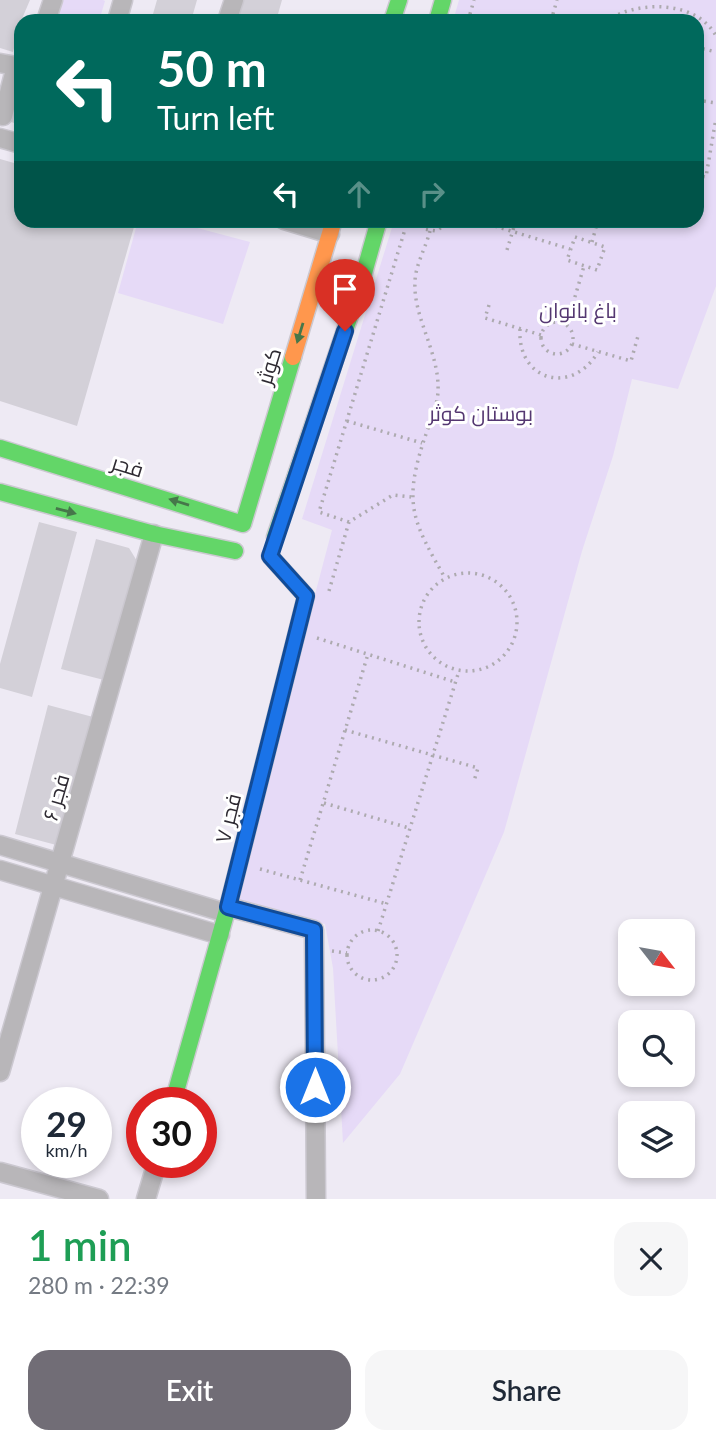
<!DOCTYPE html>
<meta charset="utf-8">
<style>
body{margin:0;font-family:Lato,Cairo,sans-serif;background:#f6f6f7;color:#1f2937;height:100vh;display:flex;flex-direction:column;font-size:26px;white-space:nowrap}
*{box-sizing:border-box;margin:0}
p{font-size:23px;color:#747a83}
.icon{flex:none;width:38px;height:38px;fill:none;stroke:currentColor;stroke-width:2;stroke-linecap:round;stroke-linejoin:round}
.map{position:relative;height:1199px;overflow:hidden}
.drawer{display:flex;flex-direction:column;background:#fff;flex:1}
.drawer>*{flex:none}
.banner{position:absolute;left:14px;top:14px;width:690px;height:214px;border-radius:21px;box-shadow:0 4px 10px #0003;background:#00695c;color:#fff;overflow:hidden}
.needle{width:46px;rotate:121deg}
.tools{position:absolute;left:618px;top:919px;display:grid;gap:14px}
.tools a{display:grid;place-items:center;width:77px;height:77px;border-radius:14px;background:#fff;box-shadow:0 4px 10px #0003;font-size:35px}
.speed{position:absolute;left:21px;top:1087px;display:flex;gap:14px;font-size:35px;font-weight:700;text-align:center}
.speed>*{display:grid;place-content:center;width:91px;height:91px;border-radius:50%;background:#fff;box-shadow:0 4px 10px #0003;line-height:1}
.speed small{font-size:18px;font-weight:400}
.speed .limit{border:10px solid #d22;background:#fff;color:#111}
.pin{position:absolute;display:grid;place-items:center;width:60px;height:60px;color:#fff;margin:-72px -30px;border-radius:50% 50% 50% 0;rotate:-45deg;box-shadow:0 0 7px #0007}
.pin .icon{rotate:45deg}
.me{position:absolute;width:77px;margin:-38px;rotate:0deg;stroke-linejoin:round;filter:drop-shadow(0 0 5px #0008)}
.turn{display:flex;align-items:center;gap:24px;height:147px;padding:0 28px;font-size:32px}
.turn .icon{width:91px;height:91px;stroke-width:2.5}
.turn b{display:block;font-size:49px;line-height:60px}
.lanes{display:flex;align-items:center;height:66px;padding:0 28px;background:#0003;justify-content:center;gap:35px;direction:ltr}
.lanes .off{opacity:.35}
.round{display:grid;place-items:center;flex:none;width:74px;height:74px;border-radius:21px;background:#f6f6f7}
.overview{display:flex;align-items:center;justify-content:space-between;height:119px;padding:0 28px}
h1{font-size:42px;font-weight:600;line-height:52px;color:#1e9e55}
.cta{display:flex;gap:14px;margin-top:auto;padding:14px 28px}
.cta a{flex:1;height:80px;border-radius:21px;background:#716d76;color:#fff;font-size:28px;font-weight:600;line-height:80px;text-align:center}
.cta a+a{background:#f6f6f7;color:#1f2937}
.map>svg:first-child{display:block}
.green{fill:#e6daf7}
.building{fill:#d3d0d8}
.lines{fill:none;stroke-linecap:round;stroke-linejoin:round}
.street-casing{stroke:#cbc8d0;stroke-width:21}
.fast-casing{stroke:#cbc8d0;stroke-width:19}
.slow-casing{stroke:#cbc8d0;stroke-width:19}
.path{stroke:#adaaaf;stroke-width:3.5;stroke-dasharray:2 5;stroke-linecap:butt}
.street{stroke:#b8b6b9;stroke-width:18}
.fast{stroke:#63d668;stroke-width:16}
.slow{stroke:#ff974d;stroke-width:16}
.oneway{fill:#46774a}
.route-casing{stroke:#114b97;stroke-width:18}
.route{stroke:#1a73e8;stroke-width:12}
.labels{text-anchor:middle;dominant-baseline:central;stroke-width:6;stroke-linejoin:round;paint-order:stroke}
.park-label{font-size:21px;fill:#543771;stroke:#fff}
.street-label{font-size:21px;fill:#2e2a32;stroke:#fff}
</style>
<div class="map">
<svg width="716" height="1199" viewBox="0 0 716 1199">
<rect width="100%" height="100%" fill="#eeeaf4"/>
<path class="green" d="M 63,0 L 103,0 L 105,1 L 99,21 L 57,21 Z
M 459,0 L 716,0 L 716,286 L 678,389 L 632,379 L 613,456 L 582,551 L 504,832 L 400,1074 L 343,1143 L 333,968 L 325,924 L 234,901 L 332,530 L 302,519 L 394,221 L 696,220 L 696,21 L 453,21 Z
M 138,221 L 171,221 L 250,242 L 223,324 L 118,293 Z"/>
<path class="building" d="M 0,0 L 30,0 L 21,21 L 13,52 L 0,48 Z
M 157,0 L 197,0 L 191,21 L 151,21 Z
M 239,0 L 282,0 L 276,21 L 234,21 Z
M 21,86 L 21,125 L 11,122 Z
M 0,159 L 21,165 L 21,220 L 136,220 L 77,426 L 0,401 Z
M 39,522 L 77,532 L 32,697 L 0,688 L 0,664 Z
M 96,539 L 129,548 L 137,561 L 104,680 L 61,669 Z
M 48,705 L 93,717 L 60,846 L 15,834 Z"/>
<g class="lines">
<defs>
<path id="street" d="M 46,21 L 53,0
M 117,21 L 123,0
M 227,21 L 234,0
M 0,63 L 16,66 L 3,116
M 0,138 L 21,144
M 284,220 L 330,234
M 0,845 L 226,913
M 0,870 L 220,935
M 228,907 L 314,930 L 316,1199
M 0,1072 L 154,534
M 0,1172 L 99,1199
M 146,1199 L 157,1162"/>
<path id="fast" d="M 392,21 L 399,0
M 437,21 L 443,0
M 0,448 L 243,524 L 293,357
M 0,492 L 154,534 L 235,551
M 275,537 L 362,280 L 379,220
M 173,1102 L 228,907 L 306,596 L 270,556"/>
<path id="slow" d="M 293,357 L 334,220"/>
</defs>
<use href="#street" class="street-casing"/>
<use href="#fast" class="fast-casing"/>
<use href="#slow" class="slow-casing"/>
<path class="path" d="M 468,21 L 474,0
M 551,21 L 557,0
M 606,21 C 637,0 697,0 716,36
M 696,47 L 716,52
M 696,91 L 696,103
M 697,100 L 716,103
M 696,175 L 706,177 L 716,118
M 416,220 L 424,229 L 436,231 L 452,220
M 475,220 L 570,249
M 430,231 C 426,247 415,266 415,282 C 413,318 440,353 438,392 C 437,408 428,427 423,443 C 403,506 414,523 445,578
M 575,237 L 605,247 L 597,270 L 567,260 Z
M 592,242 L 598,220
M 507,250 L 516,220
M 489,305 L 485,318 L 541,335
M541 338a16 16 0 1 1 32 0a16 16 0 1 1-32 0Z
M 567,324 L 584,266
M 520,329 C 517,381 572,396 598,352
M 572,344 L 631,361 L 638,336
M 347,421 L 422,443
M 349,522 L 319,512 L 406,226 L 413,220
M419 622a49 49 0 1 1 98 0a49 49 0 1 1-98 0Z
M 329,591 L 349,522 L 393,495 L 411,497
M 317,638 L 455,682
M 345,730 L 478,768 L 474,781
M 324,803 L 409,828
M 260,869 L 387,904
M 300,880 L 368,654
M347 955a25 25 0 1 1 50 0a25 25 0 1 1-50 0Z
M 378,931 L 459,671
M 332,951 L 347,953"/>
<use href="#street" class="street"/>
<use href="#fast" class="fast"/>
<use href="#slow" class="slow"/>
</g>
<defs><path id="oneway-solid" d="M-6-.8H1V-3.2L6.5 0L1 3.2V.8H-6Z" transform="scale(1.75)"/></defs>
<g class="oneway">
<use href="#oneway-solid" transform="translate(300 333) rotate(107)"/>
<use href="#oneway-solid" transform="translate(179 502) rotate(-163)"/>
<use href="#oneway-solid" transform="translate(66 511) rotate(15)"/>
</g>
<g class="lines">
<defs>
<path id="route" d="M 315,1087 L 314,930 L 228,907 L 306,596 L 270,556 L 345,331"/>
</defs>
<use href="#route" class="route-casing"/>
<use href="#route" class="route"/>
</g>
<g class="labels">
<g class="park-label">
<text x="578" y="309">باغ بانوان</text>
<text x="481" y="412">بوستان کوثر</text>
</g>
<g class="street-label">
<text transform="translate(268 366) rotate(-73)">کوثر</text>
<text transform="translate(128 465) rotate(17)">فجر</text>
<text transform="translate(55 797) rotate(-74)">فجر ۶</text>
<text transform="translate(227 818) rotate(-76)">فجر ۷</text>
</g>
</g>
</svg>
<div class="tools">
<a><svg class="needle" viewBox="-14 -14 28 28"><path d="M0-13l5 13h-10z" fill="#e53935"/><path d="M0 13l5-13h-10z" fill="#747a83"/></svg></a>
<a><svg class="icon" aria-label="search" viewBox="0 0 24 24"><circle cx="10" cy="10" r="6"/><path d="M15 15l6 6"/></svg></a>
<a><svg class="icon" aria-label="layers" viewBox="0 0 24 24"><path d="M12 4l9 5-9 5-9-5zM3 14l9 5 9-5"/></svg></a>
</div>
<div class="speed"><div>29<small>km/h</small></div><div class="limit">30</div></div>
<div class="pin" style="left:345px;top:331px;background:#d93025"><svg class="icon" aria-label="arrive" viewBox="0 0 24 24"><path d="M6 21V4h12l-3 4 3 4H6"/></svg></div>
<svg class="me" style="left:315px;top:1087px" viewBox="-20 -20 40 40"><circle r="17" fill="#1a73e8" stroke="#fff" stroke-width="3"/><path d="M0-11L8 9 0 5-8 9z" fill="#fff"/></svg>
<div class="banner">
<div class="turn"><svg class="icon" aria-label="left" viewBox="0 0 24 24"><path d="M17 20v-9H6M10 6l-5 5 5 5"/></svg><div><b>50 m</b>Turn left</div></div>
<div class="lanes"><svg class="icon" aria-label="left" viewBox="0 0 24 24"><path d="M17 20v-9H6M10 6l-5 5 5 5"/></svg><svg class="icon off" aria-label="ahead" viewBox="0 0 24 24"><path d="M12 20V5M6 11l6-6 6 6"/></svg><svg class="icon off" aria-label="right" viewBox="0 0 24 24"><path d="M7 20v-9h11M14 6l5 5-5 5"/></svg></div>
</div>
</div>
<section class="drawer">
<div class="overview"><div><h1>1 min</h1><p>280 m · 22:39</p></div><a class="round"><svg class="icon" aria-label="close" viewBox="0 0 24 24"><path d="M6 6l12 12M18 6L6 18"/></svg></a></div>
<div class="cta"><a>Exit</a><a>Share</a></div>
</section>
